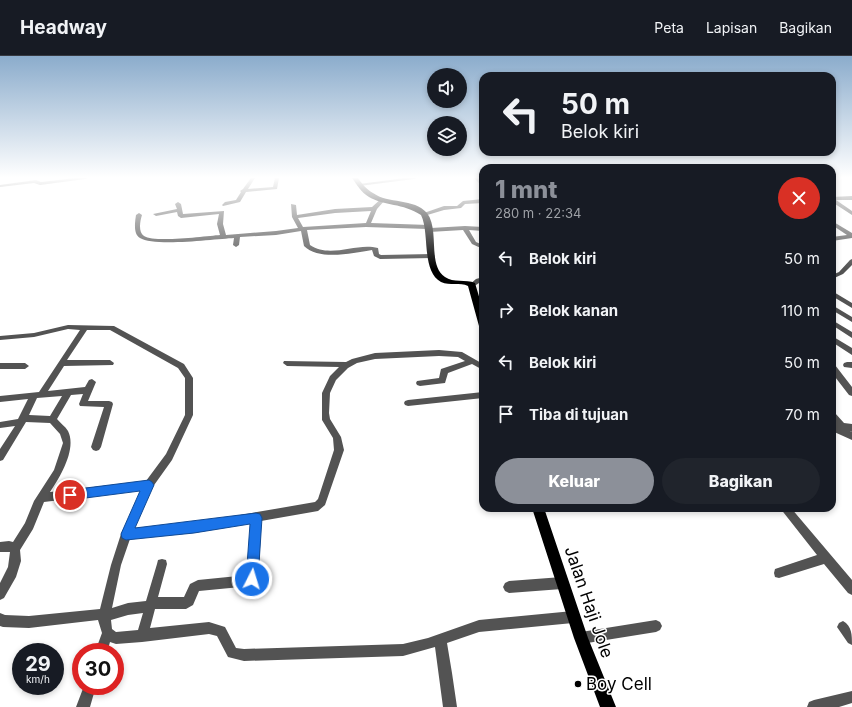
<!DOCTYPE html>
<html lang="id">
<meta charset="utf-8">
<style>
body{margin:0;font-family:Inter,sans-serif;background:#20242c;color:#f1f3f6;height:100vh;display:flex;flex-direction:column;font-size:15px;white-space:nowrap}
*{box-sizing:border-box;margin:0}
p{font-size:13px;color:#9ea1a6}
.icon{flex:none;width:22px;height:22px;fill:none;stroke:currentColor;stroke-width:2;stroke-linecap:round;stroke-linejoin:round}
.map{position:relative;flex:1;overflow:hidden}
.panel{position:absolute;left:479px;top:108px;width:357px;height:348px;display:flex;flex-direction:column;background:#171b24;border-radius:12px;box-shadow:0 2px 6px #0003}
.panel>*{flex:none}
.guide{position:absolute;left:479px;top:16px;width:357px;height:84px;border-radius:12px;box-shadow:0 2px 6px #0003;background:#171b24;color:#f1f3f6;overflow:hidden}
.tools{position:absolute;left:427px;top:12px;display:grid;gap:8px}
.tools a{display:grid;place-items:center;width:40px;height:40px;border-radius:50%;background:#171b24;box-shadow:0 2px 6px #0003;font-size:20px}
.speed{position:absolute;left:12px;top:587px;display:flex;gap:8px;font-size:20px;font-weight:700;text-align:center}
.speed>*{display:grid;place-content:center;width:52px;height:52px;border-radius:50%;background:#171b24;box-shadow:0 2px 6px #0003;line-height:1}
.speed small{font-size:10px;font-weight:400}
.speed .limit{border:6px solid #d22;background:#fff;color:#111}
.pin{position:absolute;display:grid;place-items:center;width:34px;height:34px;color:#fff;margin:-17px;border:2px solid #fff;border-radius:50%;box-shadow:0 1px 4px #0007}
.me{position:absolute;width:44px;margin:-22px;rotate:5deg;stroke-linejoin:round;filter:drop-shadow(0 0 3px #0008)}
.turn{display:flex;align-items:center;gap:14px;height:84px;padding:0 16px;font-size:18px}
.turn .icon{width:52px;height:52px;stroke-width:2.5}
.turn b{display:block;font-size:28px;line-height:34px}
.round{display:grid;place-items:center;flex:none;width:42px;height:42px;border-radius:21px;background:#20242c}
.headline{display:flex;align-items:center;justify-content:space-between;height:68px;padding:0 16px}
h1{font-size:24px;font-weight:800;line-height:30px;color:#8c9099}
.action{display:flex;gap:8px;margin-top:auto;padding:8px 16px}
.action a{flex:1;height:46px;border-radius:24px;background:#8c9099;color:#fff;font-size:16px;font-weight:800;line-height:46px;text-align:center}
.action a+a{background:#20242c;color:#f1f3f6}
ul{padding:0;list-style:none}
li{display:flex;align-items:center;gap:12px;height:52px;padding:0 16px}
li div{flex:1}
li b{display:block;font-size:15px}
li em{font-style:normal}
header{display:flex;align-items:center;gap:24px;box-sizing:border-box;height:56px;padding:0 20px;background:#171b24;border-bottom:1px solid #363941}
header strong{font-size:19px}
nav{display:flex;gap:22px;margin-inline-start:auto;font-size:14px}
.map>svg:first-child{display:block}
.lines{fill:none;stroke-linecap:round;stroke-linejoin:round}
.minor{fill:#535353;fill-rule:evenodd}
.major{fill:#000;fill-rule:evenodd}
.route{fill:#1a73e8;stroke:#114b97}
.poi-dot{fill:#000;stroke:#fff;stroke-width:1.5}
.labels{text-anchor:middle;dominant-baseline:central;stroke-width:3;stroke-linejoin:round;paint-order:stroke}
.near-street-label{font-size:17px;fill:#000;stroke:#fff}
.near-poi-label{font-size:17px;fill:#000;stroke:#fff;text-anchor:start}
</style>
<header>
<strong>Headway</strong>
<nav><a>Peta</a><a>Lapisan</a><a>Bagikan</a></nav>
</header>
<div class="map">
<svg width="852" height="651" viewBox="0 0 852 651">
<rect width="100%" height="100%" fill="#fff"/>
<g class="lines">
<path class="minor" d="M 76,122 L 87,122 L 85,123 L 40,129 L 34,127 L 0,131 L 0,129 L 36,124 L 41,126 Z
M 251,122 L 255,122 L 248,133 L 273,131 L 275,122 L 279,122 L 277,133 L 246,136 L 240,146 L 223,150 L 222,149 L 225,146 L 236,144 L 241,136 L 240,135 L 243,133 Z
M 405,122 L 416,122 L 414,123 L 359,130 L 357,129 L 359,128 Z
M 474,122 L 478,122 L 483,127 L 483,131 Z
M 852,140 L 852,144 L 836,144 L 852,155 L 852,159 L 832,146 L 832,141 Z
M 382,142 L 385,144 L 377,153 L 371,167 L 429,169 L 432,171 L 431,172 L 465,170 L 483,171 L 483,175 L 469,174 L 476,186 L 483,189 L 483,193 L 472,188 L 463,174 L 429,176 L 426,174 L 428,173 L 366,171 L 307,174 L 310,189 C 331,203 356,186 378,192 L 379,198 L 381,199 L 432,198 L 435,200 L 432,202 L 380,203 L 374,200 L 372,194 C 353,197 319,205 304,190 L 301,175 L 276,179 L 240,181 L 239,189 L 236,191 L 233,189 L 234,182 C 216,183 154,191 140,182 C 133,178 135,166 136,159 L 139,157 L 142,159 C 140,165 138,176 144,180 C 155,187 206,180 220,179 L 217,168 L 219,158 L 181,162 L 178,160 L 177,156 L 156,160 L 153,158 L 177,153 L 175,148 L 178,146 L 181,148 L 183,158 L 224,155 L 223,168 L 226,179 L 276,175 L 298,172 L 292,161 L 291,148 L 296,149 L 297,159 L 335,153 L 372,151 ZM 371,155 L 366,167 L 303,171 L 298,162 L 335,157 Z
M 483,143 L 483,147 L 465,148 L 461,152 L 444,154 L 424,160 L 421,158 L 444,150 L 457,150 L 463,145 Z
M 832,165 L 852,177 L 852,182 L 832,185 L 832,181 L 847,179 L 832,169 Z
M 852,203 L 852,209 L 843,218 L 832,223 L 832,219 L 839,216 L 850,204 Z
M 483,221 L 483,225 C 479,226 476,230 472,231 L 469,229 L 476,223 Z
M 832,235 L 852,247 L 852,252 L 832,240 Z
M 832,249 L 852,261 L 852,266 L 832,254 Z
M 832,264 L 852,276 L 852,282 L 832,269 Z
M 68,269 L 114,270 L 184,308 L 193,322 L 193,359 L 172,404 L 152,432 L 134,472 L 194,467 L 315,446 L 318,443 L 334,394 L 333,382 L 322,364 L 322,337 L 330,320 L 339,311 L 287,310 L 283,307 L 284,305 L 346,306 L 352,303 L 375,297 L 439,294 L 462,296 L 483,308 L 483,314 L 472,308 L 448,317 L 445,327 L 420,330 L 417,329 L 416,327 L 417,325 L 439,322 L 441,313 L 465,305 L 458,301 L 439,300 L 375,303 L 357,307 L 348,312 L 336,324 L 330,337 L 329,357 L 330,363 L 341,381 L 344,394 L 325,449 L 318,455 L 261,465 L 259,521 L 255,528 L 251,530 L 199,535 L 193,549 L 186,553 L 155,553 L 150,572 L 209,566 L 225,571 L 236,592 L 244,593 L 403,588 L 428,582 L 479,564 L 573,555 L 577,557 L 579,561 L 577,565 L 573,567 L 479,576 L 447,587 L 452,617 L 457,651 L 443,651 L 435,591 L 403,600 L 244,605 L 228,601 L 217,580 L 209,578 L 142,586 L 116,588 L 110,586 L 107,596 L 95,596 L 102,577 L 98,564 L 29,572 L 3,571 L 0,570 L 0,557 L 5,559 L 29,560 L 100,553 L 111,509 L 121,478 L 142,434 L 44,446 L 33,473 L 20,494 L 21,505 L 16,521 L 4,542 L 0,544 L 0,527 L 8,511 L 10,496 L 0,496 L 0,486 L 9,485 L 13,486 L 25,467 L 34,445 L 54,414 L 63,387 L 60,378 L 50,367 L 26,366 L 3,404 L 0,405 L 0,393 L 15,370 L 0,372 L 0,366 L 18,363 L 28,343 L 0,346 L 0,340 L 39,336 L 80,274 L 68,273 L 34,281 L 0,284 L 0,280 L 34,277 ZM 87,274 L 110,274 L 178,312 L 185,322 L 185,359 L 166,398 L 146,425 L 50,436 C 60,421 77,393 68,375 C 65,370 60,367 57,363 L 71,339 L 83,338 L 79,348 L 80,350 L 104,351 L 91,391 L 93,394 L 96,395 L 99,394 L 101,391 L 113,348 L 112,346 L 109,345 L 88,345 L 96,326 L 92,323 L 89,324 L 85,331 L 48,335 L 64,310 L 113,309 L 114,307 L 110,304 L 67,304 ZM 62,340 L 50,360 L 29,359 L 37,342 ZM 251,467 L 248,519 L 198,524 L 190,528 L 184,541 L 158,541 L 167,508 L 166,504 L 162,503 L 158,504 L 157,508 L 146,545 L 128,547 L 112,552 L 121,509 L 130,483 L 194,477 ZM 143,557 L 138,574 L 116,576 L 112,573 L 111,564 L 128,559 Z
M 832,280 L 852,292 L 852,299 L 832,286 Z
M 847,306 L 852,306 L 852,312 L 844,311 L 843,309 L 844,307 Z
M 0,307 L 25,307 L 29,310 L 25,313 L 0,313 Z
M 832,308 L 835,309 L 852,331 L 852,340 L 849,339 L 832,317 Z
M 483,336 L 483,342 L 408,350 L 405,349 L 404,347 L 405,345 L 408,344 Z
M 832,356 L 835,357 L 844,367 L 852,368 L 852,376 L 850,375 L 852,376 L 852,384 L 832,375 L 832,367 L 835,368 L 832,365 Z
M 780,452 L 791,452 L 852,524 L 852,539 L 848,537 L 824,508 L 779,522 L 775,521 L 774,517 L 775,513 L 817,499 Z
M 562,521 L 566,523 L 568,527 L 566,531 L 562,533 L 509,537 L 505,535 L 503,531 L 505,527 L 509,525 Z
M 656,564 L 660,566 L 662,570 L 660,574 L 656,576 L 581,588 L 577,586 L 575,582 L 577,578 L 581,576 Z
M 843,565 C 852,570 852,579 852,589 L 848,587 L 837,571 L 839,567 Z
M 84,630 L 96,630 L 90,651 L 76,651 Z
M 852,635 L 852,647 L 839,651 L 807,651 L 809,646 L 814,644 Z"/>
<path class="major" d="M 352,122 L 358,122 C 362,128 366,133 373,137 C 388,148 414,142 427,157 C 440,174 427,209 445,221 C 453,227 466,223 475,227 L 483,254 L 483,273 L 479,270 L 468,230 C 460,226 450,230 441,226 C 421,215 430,177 421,159 C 403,147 384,150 369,141 C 361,136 357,129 352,122 Z
M 532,452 L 544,452 L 588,582 L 616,651 L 600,651 L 574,582 Z"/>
</g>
<linearGradient id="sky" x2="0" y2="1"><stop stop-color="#8baccc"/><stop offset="0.57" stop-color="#fff"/><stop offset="1" stop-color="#fff" stop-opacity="0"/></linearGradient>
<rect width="852" height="213" fill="url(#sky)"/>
<path class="route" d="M 149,424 L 152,426 L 154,429 L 135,472 L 256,457 L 260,458 L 262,462 L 258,523 L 256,527 L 252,529 L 247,527 L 246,523 L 250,468 L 194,477 L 126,484 L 122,482 L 121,478 L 140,435 L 70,444 L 66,442 L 64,439 L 66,435 L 70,434 Z"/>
<circle class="poi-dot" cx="578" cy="628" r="4"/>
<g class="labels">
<g class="near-street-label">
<text transform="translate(589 546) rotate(71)">Jalan Haji Jole</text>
</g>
<g class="near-poi-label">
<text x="586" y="628">Boy Cell</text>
</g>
</g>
</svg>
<div class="tools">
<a><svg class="icon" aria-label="sound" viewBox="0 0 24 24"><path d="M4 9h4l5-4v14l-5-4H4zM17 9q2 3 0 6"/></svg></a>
<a><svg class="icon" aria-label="layers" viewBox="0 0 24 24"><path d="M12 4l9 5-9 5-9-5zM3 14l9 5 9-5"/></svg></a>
</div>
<div class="speed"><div>29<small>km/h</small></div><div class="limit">30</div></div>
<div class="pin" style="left:70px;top:439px;background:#d93025"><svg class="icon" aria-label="arrive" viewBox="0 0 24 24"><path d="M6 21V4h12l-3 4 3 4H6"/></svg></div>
<svg class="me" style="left:252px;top:523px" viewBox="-20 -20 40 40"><circle r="17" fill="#1a73e8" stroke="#fff" stroke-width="3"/><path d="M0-11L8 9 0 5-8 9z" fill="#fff"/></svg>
<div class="guide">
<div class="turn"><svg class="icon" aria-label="left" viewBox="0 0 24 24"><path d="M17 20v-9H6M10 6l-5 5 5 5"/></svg><div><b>50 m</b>Belok kiri</div></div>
</div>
<section class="panel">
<div class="headline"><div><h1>1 mnt</h1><p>280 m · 22:34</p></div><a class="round" style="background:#d93025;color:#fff"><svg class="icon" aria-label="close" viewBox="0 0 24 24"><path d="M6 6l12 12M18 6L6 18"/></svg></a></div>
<ul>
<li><svg class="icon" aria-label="left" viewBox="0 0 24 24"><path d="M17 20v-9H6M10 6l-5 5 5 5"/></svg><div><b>Belok kiri</b></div><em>50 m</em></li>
<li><svg class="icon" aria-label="right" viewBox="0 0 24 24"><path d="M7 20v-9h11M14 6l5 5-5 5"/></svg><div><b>Belok kanan</b></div><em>110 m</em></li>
<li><svg class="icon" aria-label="left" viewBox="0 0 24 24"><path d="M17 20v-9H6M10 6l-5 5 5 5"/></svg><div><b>Belok kiri</b></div><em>50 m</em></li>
<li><svg class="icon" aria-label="arrive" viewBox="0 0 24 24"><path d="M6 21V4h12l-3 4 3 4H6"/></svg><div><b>Tiba di tujuan</b></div><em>70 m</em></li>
</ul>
<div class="action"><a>Keluar</a><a>Bagikan</a></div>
</section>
</div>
